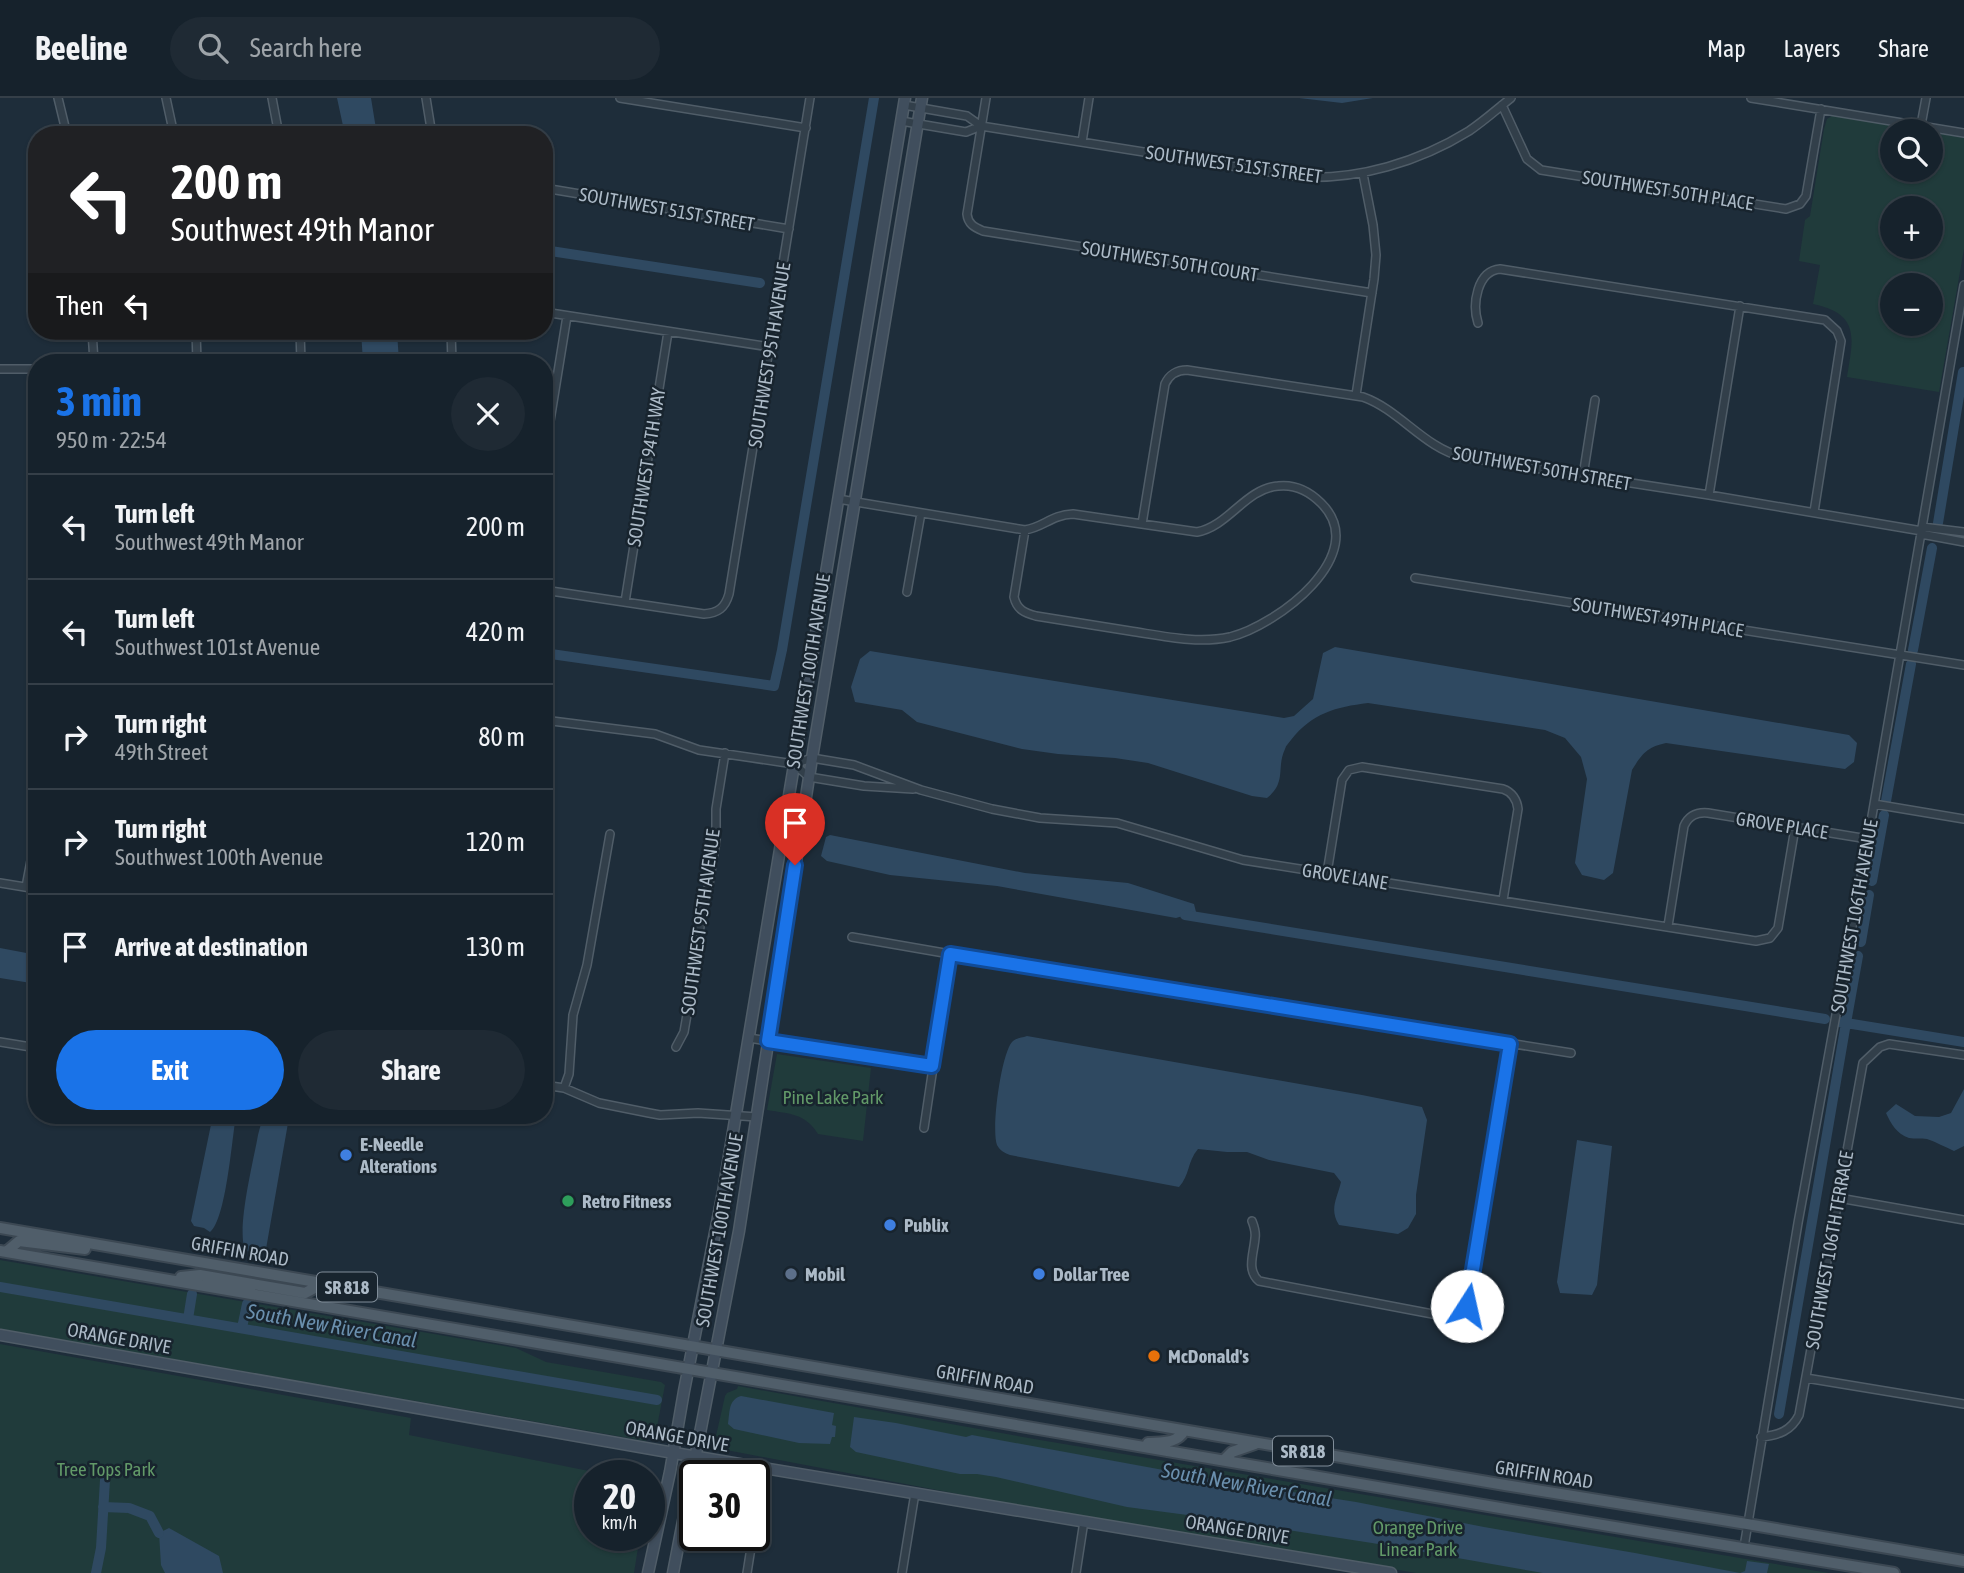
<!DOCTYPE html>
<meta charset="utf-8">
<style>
body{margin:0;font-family:"Asap Condensed",sans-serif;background:#1f2a34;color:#f1f3f6;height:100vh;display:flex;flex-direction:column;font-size:26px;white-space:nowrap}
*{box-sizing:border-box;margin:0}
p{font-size:23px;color:#9ea4a9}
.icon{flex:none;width:38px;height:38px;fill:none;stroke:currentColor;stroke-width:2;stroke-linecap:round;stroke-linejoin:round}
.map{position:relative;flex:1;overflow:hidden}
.panel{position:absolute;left:28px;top:256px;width:525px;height:770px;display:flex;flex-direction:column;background:#16222c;border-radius:28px;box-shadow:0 2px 5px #0004,0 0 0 2px #353f48}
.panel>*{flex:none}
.top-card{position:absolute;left:28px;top:28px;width:525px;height:214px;border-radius:28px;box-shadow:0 2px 5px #0004,0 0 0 2px #353f48;background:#202124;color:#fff;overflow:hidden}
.buttons{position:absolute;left:1880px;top:21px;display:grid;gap:14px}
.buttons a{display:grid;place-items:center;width:63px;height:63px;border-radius:50%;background:#16222c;box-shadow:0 2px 5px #0004,0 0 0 2px #353f48;font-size:35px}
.speed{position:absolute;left:574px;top:1362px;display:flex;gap:14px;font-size:35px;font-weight:700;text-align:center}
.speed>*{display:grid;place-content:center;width:91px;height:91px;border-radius:50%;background:#16222c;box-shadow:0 2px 5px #0004,0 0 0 2px #353f48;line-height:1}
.speed small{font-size:18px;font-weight:400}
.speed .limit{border:4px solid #111;border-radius:10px;background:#fff;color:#111}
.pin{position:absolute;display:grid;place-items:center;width:60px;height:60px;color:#fff;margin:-72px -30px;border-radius:50% 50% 50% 0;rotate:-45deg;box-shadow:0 0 7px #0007}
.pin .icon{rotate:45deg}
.me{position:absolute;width:77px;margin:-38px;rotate:10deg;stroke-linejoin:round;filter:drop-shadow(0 0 5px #0008)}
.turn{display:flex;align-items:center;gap:24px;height:147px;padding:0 28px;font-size:32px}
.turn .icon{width:91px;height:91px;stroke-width:2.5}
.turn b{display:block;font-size:49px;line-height:60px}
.then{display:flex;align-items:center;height:66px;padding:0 28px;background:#0003;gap:14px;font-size:26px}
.round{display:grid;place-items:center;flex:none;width:74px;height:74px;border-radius:37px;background:#1f2a34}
.summary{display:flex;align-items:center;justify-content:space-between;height:119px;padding:0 28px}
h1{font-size:42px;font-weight:700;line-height:52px;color:#1a73e8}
.action{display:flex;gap:14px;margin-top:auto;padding:14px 28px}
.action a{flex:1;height:80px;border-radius:42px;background:#1a73e8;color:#fff;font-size:28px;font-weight:700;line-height:80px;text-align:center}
.action a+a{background:#1f2a34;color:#f1f3f6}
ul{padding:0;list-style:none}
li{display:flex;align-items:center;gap:21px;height:105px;padding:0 28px;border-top:2px solid #353f48}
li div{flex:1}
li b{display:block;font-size:26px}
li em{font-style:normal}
header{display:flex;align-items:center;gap:42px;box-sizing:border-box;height:98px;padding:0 35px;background:#16222c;border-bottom:2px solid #353f48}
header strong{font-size:33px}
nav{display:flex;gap:38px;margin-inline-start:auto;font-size:24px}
.search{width:490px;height:63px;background:#1f2a34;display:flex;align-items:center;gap:18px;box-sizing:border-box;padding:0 24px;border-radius:38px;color:#9ea4a9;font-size:26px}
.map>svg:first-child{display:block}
.green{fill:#203b3b;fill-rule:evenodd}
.water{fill:#2f4961}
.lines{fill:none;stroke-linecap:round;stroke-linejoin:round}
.canal{stroke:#2f4961;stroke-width:10}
.street-casing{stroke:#505d68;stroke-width:10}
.secondary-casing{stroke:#505d68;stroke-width:13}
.primary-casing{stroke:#3c4853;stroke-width:14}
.street{stroke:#323f4a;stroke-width:7}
.secondary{stroke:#404e5d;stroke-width:10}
.primary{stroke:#505e6a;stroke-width:10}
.route-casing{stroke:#114b97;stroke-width:18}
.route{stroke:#1a73e8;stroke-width:12}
.shop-dot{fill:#3f7fe0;stroke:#18242e;stroke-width:2.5}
.leisure-dot{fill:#2e9e5b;stroke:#18242e;stroke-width:2.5}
.service-dot{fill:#5c6f8a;stroke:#18242e;stroke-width:2.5}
.food-dot{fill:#e8710a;stroke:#18242e;stroke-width:2.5}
.labels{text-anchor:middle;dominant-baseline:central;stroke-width:5;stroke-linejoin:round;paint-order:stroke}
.shield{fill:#18242e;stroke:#808d99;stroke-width:2}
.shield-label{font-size:18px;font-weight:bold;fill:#acbac7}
.street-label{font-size:19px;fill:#acbac7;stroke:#18242e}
.park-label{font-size:19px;fill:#629968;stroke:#18242e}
.poi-label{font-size:19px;font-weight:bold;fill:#acbac7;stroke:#18242e;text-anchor:start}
.water-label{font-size:21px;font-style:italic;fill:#6a8fad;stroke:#18242e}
</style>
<header>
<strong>Beeline</strong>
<div class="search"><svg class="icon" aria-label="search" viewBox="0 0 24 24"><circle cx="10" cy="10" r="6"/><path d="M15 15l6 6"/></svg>Search here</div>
<nav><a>Map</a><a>Layers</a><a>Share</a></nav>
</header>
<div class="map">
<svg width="1964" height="1475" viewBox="0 0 1964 1475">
<rect width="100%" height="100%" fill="#1e2d3a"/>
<path class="green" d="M 1835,16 L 1929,33 L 1892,33 L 1892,72 L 1930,72 L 1930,34 L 1964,40 L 1964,151 L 1939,294 L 1847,279 C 1853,241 1861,216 1813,206 L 1820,167 L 1799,163 L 1805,122 L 1810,118 L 1824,31 L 1827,21 ZM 1892,110 L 1930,110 L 1930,149 L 1892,149 ZM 1892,187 L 1930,187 L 1930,226 L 1892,226 Z
M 777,956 L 871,970 L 863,1043 L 818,1036 C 805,1015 790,1016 767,1012 Z
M 0,1162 L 516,1250 L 546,1264 L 661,1284 L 665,1287 L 656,1334 L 654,1336 L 647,1337 L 646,1343 L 0,1231 Z
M 0,1246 L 411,1320 L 409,1337 L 609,1377 L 590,1377 L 590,1437 L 640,1437 L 634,1475 L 0,1475 Z
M 738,1288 L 1040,1342 L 1829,1475 L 1416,1475 L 995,1403 L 721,1351 L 722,1345 L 717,1343 L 716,1338 L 725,1298 L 727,1295 L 737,1291 Z"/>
<path class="water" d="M 337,0 L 371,0 L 377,37 L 345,37 Z
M 1299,0 L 1373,0 L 1342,5 Z
M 361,233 L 397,233 L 399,264 L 363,264 Z
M 1335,549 L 1849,637 L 1857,645 L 1854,664 L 1845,671 L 1666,645 C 1647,649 1642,656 1632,672 L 1613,775 L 1604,782 L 1582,777 L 1575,765 L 1587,681 L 1581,659 L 1565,640 L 1545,632 L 1368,605 C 1336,609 1312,615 1291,642 C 1289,645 1286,647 1285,651 C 1276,670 1287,684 1267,700 L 1252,698 L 1148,665 L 1115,660 L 1058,656 L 1022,651 L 917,624 L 902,612 L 855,604 L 851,589 L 860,561 L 870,553 L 1284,620 L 1294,618 L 1313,601 L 1323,555 Z
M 830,737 L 1025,775 L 1128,785 L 1194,806 L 1196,814 L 1176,820 L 997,788 L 890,777 L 827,763 L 821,758 L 826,739 Z
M 0,850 L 37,857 L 37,886 L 0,880 Z
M 1027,938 L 1362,997 L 1422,1009 L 1427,1022 L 1416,1097 L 1416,1116 L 1408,1130 L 1398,1136 L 1339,1127 C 1329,1111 1337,1101 1341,1084 L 1334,1075 L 1269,1062 L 1247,1054 L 1227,1054 L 1198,1051 C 1187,1064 1190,1077 1179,1089 L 1010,1057 C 1005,1055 1000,1053 997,1047 C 991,1031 1001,957 1012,944 C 1016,940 1021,940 1027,938 Z
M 1964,991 L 1964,1048 L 1954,1053 C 1945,1049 1936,1044 1927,1041 C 1921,1040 1915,1041 1909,1040 C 1897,1036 1891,1026 1886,1015 L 1896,1006 L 1915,1018 L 1939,1019 L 1951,1015 Z
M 213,1017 L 236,1017 C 232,1041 226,1122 210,1134 L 204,1130 L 194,1128 L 191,1123 Z
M 269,1017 L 282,1017 L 288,1025 L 266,1151 L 257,1155 L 246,1153 C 235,1135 254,1061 258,1037 L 262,1022 Z
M 1577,1042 L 1612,1048 L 1597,1187 L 1592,1197 L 1560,1195 L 1557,1184 Z
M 741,1298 L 834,1315 L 832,1327 L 836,1328 L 835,1339 L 832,1339 L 830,1346 L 799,1345 L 734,1331 L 728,1326 C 730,1314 728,1302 741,1298 Z
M 854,1319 L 896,1325 L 966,1339 L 972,1337 L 1229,1384 L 1356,1404 L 1484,1429 L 1635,1455 L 1740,1475 L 1745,1473 L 1747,1463 L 1769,1466 L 1767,1475 L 1543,1475 L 1372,1445 L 1210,1420 L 1127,1409 L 996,1379 L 977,1376 L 960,1376 L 856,1354 L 850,1349 Z
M 169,1430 L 219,1458 L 223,1475 L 165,1475 L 161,1467 L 159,1435 Z"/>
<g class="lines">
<path class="canal" d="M 544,152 L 760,185
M 1938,425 L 1963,274
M 1913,552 L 1932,450
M 544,555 L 774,588 L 782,552 L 874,0
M 1886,703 L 1911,566
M 1872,783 L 1884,717
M 1185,817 L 1825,921
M 1861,844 L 1869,797
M 1839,924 L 1846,925 L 1858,858
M 0,1189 L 657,1302
M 188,1221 L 192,1196
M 242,1230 L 247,1206
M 1779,1316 L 1846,925 L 1964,944
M 103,1409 L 129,1410 L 150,1418 L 159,1435
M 96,1475 L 101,1450 L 105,1382"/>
<defs>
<path id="street" d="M 58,0 L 67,37
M 166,0 L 174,37
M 272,0 L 279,37
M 426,0 L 432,37
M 620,0 L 806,30
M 986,0 L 967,116 C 968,126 974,129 983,133 L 1372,195
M 1751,0 L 1964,35
M 904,7 L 967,18 L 981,28 L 1300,79 C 1358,82 1419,64 1469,33 C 1484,23 1497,11 1511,0
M 1502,7 L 1527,61 L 1541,72 L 1786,111 L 1800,106 L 1806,98 L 1821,11
M 901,23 L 966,34 L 981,28
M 1921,27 L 1926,0
M 1082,44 L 1089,0
M 544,90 L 789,131
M 544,214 L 770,249
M 1478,225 C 1472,206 1477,173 1500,171 L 1825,222 L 1837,233 L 1841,243 L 1814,414
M 92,233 L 94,264
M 196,233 L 197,264
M 300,233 L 301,264
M 451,233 L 452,264
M 0,271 L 37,271
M 1356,297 L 1374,181 L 1376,157 L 1373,127 L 1363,76
M 544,360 L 567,218
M 1583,378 L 1595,302
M 1709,397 L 1740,208
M 838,401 L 1025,432 C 1044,429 1051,417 1073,416 L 1197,434 C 1229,428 1245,391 1278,388 C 1295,386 1310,394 1321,405 C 1373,456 1276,528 1230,539 C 1197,546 1163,538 1130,533 C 1099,528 1067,523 1036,518 C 1025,515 1017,512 1014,499 L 1025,432
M 1142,426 L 1165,286 C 1169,277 1177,272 1187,272 L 1363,299 C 1400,312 1424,350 1463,359 L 1709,397 L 1922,433
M 1922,429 L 1964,434
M 1921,436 L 1964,444
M 1415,480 L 1964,567
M 544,492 L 704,516 C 718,515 725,510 729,496 L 810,0
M 907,494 L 921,415
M 625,504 L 668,234
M 544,622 L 655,636 L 699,652 L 794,666 L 812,660 L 854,667 L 921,692 L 992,711 L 1040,720 L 1117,725 L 1243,762 L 1756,843 L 1770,840 L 1778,830 L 1795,730
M 794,666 L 809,679 L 864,688 L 913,691
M 1874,706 L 1964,721
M 1327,775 L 1342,682 L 1349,672 L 1362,669 L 1503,691 C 1512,694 1517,702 1518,711 L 1503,802
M 0,785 L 37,791
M 26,789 L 37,731
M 1668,828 L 1684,728 C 1689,717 1697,714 1708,715 L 1868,741
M 852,839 L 950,856 L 1571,955
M 749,940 L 932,969
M 0,944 L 37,950
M 676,949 L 684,934 L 693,882 L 702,813 L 709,786 L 716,743 L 716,711 L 725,655
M 544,987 L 564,990 L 599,1005 L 649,1015 L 660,1017 L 698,1015 L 757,1019
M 564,990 L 569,976 L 573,917 L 587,867 L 610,736
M 924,1030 L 950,856
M 1839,1100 L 1964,1122
M 1252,1123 C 1254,1128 1256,1134 1255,1140 C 1254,1155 1246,1172 1259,1183 L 1443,1218 L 1452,1218 L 1462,1215
M 1462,1215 L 1469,1203 L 1510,946
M 1806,1280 L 1964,1306
M 1761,1339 C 1779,1337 1791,1333 1799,1317 L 1863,965 L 1880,949 L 1889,946 L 1964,957
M 754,1431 L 764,1370
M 1744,1449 L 1798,1125 L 1868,741 L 1964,187
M 747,1475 L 753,1437
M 902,1475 L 915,1395
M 1076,1475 L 1084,1423"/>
<path id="secondary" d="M 0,1237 L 674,1355 L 1391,1475
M 648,1475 L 670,1374 L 684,1293 L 723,1094 L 905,0
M 673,1475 L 739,1133 L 812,660 L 922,0"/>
<path id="primary" d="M 0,1130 L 1505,1387 L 1747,1426 L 1964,1463
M 0,1153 L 1506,1411 L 1894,1475
M 6,1154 L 19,1143 L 85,1151
M 181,1179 L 200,1177 L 305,1195 L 324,1185
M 1148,1345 C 1161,1344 1177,1346 1184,1333
M 1224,1362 L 1232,1354 L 1255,1346"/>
</defs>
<use href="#street" class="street-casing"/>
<use href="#secondary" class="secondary-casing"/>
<use href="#primary" class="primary-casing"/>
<use href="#street" class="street"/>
<use href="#secondary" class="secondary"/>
<use href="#primary" class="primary"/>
</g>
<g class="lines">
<defs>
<path id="route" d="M 795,767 L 768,943 L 932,968 L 950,856 L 1510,946 L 1467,1208"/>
</defs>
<use href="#route" class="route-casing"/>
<use href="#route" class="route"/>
</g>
<g class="shop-dot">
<circle cx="346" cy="1057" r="7"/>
<circle cx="890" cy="1127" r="7"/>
<circle cx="1039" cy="1176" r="7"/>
</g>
<circle class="leisure-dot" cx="568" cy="1103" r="7"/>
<circle class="service-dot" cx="791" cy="1176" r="7"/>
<circle class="food-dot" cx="1154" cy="1258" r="7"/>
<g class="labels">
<g class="shield">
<rect x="317" y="1174.5" width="60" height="29" rx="5"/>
<rect x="1273" y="1338.5" width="60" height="29" rx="5"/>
</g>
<g class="shield-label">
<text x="347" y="1189">SR 818</text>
<text x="1303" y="1353">SR 818</text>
</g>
<g class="street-label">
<text transform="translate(1234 66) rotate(8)">SOUTHWEST 51ST STREET</text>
<text transform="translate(1668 92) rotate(9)">SOUTHWEST 50TH PLACE</text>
<text transform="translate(667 111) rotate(10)">SOUTHWEST 51ST STREET</text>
<text transform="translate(1170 163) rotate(9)">SOUTHWEST 50TH COURT</text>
<text transform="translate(769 257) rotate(-81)">SOUTHWEST 95TH AVENUE</text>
<text transform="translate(646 369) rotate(-81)">SOUTHWEST 94TH WAY</text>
<text transform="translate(1542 370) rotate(10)">SOUTHWEST 50TH STREET</text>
<text transform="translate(1658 519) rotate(9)">SOUTHWEST 49TH PLACE</text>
<text transform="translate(808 573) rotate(-81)">SOUTHWEST 100TH AVENUE</text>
<text transform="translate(1782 727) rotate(9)">GROVE PLACE</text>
<text transform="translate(1345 778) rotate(9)">GROVE LANE</text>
<text transform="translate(1854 818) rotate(-80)">SOUTHWEST 106TH AVENUE</text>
<text transform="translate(700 824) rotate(-82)">SOUTHWEST 95TH AVENUE</text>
<text transform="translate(719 1132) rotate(-80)">SOUTHWEST 100TH AVENUE</text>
<text transform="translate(1829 1152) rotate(-80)">SOUTHWEST 106TH TERRACE</text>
<text transform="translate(240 1153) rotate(10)">GRIFFIN ROAD</text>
<text transform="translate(119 1240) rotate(10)">ORANGE DRIVE</text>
<text transform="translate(985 1281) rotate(10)">GRIFFIN ROAD</text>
<text transform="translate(677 1338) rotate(10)">ORANGE DRIVE</text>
<text transform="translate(1544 1376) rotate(9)">GRIFFIN ROAD</text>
<text transform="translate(1237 1431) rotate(9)">ORANGE DRIVE</text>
</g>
<g class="park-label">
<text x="833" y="999">Pine Lake Park</text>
<text x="106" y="1371">Tree Tops Park</text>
<text x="1418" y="1429">Orange Drive<tspan x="1418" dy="22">Linear Park</tspan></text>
</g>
<g class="poi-label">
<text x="360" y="1046">E-Needle<tspan x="360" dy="22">Alterations</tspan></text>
<text x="582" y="1103">Retro Fitness</text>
<text x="904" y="1127">Publix</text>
<text x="805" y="1176">Mobil</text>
<text x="1053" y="1176">Dollar Tree</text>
<text x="1168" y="1258">McDonald's</text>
</g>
<g class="water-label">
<text transform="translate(332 1227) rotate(10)">South New River Canal</text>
<text transform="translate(1247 1386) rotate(10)">South New River Canal</text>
</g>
</g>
</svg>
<div class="buttons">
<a><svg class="icon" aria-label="search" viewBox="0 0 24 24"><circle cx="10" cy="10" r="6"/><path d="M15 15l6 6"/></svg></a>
<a>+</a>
<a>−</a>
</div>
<div class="speed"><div>20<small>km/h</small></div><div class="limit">30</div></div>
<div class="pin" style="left:795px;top:767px;background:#d93025"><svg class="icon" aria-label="arrive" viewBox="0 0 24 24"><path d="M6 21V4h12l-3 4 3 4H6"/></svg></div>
<svg class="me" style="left:1467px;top:1208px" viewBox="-20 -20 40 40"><circle r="19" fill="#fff"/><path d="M0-13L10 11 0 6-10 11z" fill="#1a73e8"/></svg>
<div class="top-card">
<div class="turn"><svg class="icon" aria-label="left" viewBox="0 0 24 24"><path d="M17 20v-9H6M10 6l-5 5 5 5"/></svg><div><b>200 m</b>Southwest 49th Manor</div></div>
<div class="then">Then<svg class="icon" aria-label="left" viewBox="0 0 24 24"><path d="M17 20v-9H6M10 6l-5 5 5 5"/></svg></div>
</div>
<section class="panel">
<div class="summary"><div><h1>3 min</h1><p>950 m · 22:54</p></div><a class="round"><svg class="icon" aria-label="close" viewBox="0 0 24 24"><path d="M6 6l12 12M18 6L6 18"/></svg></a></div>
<ul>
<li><svg class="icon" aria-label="left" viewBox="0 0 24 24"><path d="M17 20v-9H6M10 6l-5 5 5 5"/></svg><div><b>Turn left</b><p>Southwest 49th Manor</p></div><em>200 m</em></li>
<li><svg class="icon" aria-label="left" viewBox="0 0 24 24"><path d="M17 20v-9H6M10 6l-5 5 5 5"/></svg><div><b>Turn left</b><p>Southwest 101st Avenue</p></div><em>420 m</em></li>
<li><svg class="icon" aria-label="right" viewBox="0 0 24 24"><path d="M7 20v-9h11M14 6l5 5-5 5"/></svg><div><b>Turn right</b><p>49th Street</p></div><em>80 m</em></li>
<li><svg class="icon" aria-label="right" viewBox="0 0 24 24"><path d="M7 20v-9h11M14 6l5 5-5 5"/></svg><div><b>Turn right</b><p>Southwest 100th Avenue</p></div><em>120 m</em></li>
<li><svg class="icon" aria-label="arrive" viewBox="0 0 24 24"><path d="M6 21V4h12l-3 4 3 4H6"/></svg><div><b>Arrive at destination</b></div><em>130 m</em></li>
</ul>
<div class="action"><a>Exit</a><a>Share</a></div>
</section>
</div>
